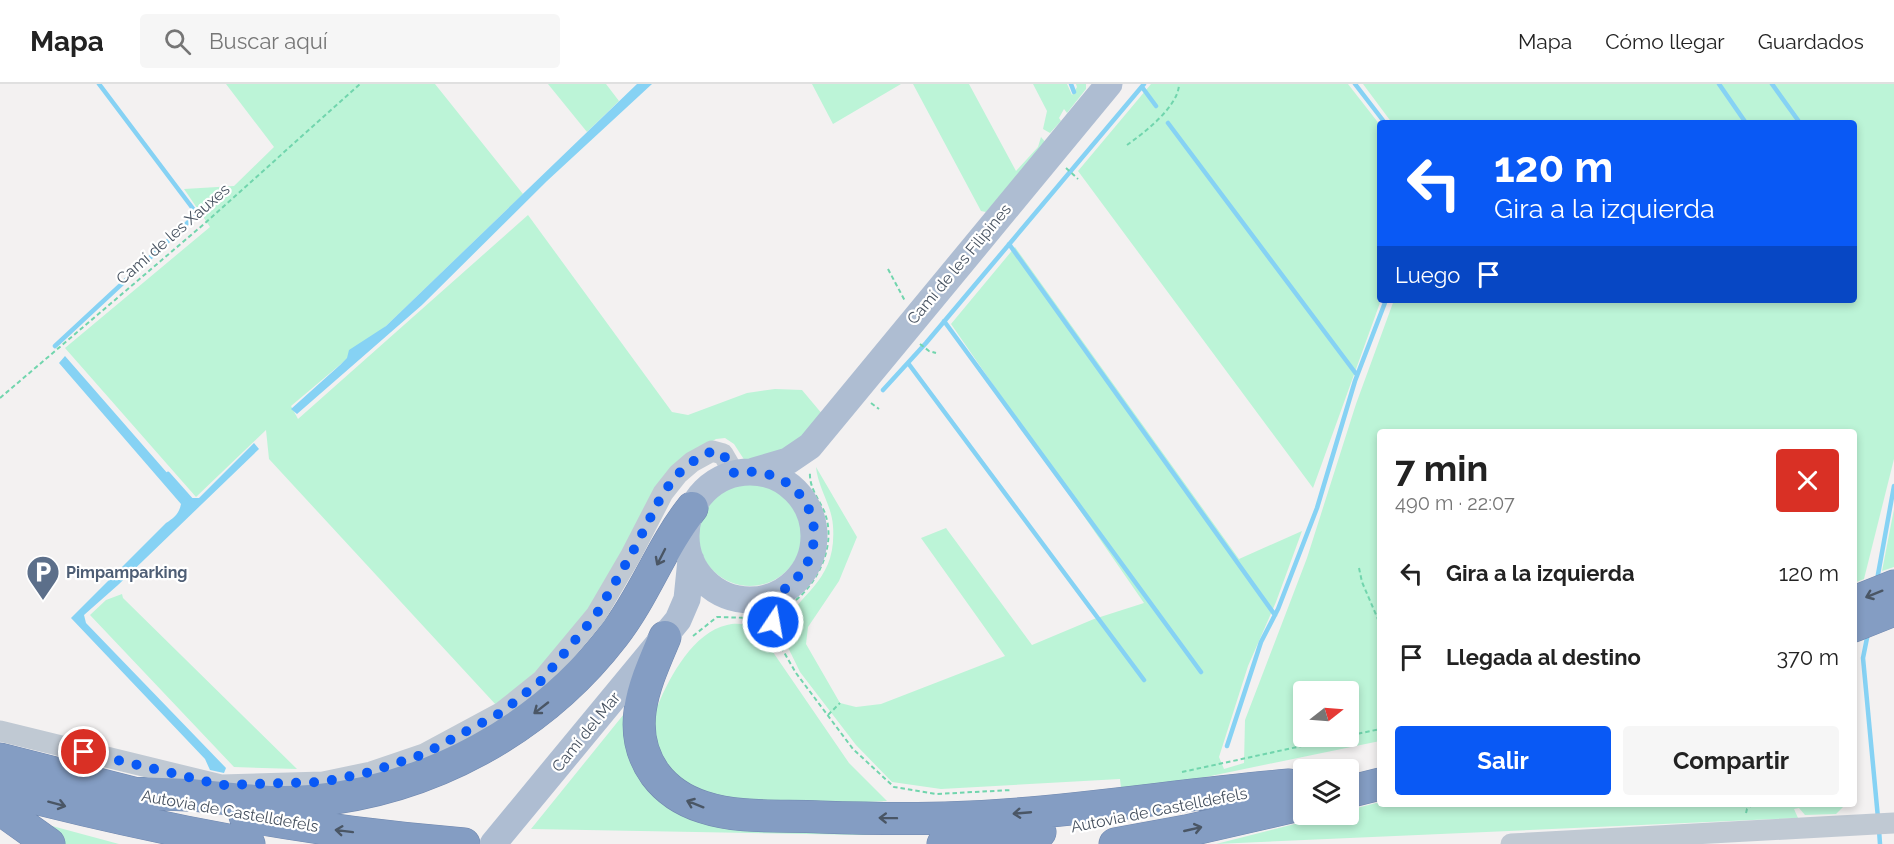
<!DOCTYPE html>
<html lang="es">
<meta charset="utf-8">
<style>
body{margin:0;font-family:Raleway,sans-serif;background:#f6f6f6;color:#222;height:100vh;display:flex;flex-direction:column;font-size:22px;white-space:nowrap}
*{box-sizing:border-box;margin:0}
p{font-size:20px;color:#767676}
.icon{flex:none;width:33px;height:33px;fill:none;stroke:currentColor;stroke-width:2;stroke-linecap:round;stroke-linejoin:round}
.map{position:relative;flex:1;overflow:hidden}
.sheet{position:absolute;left:1377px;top:345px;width:480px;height:378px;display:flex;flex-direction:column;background:#fff;border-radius:6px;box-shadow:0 3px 9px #0003}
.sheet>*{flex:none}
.hud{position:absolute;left:1377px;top:36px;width:480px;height:183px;border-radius:6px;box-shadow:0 3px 9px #0003;background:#0959f5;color:#fff;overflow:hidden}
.needle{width:39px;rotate:73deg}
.buttons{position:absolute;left:1293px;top:597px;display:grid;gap:12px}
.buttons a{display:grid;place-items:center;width:66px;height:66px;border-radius:6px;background:#fff;box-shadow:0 3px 9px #0003;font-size:30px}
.pin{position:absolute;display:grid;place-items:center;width:51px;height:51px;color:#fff;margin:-26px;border:3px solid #fff;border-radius:50%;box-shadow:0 2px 6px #0007}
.me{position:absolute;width:66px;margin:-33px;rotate:12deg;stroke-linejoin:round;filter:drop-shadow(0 0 4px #0008)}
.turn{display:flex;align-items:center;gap:21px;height:126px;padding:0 18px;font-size:27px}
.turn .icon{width:78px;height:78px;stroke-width:2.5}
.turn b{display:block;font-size:42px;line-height:51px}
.then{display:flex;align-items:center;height:57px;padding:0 18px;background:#0003;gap:12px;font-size:22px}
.round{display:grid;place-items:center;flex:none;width:63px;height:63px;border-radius:6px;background:#f6f6f6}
.head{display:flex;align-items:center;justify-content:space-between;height:102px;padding:0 18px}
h1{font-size:36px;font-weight:700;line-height:45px}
.button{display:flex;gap:12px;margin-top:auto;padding:12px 18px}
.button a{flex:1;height:69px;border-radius:6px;background:#0959f5;color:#fff;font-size:24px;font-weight:700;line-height:69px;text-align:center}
.button a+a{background:#f6f6f6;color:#222}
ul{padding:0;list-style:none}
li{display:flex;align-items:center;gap:18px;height:84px;padding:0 18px}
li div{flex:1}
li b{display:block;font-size:22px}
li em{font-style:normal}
header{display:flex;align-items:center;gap:36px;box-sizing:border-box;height:84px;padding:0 30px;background:#fff;border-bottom:2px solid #e0e0e0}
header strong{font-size:28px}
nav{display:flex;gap:33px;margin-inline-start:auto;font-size:21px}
.search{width:420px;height:54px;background:#f6f6f6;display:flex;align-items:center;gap:15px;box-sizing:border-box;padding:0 21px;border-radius:6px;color:#767676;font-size:22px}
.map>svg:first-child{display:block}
.green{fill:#bcf4d7;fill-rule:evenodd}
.water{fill:#86d2f4}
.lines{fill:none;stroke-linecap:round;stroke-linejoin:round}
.stream{stroke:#86d2f4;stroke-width:4.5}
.highway-casing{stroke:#7088af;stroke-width:33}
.path{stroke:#71d5ad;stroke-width:2;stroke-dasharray:4.5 3;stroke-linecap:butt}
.minor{stroke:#c0c9d3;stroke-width:21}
.major{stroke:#aebdd2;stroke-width:27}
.highway{stroke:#849dc3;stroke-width:32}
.oneway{stroke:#4a5665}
.route{stroke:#0959f5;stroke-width:10;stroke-dasharray:0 18}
.labels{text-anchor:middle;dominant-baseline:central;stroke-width:4.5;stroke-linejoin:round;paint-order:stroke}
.street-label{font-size:16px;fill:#475260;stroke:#fff}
.service-label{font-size:16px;font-weight:bold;fill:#4e5e75;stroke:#fff;text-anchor:start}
</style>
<header>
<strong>Mapa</strong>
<div class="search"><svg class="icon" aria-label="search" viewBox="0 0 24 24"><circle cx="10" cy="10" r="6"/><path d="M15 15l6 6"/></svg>Buscar aquí</div>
<nav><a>Mapa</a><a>Cómo llegar</a><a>Guardados</a></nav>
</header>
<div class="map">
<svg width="1894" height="760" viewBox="0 0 1894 760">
<rect width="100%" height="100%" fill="#f3f1f1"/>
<path class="green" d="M 226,0 L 435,0 L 523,110 L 386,242 L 291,322 L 298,335 L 528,131 L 672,328 L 688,331 L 747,309 L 775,305 L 802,306 L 823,331 L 795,364 L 750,378 L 745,377 L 734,360 L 725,354 L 716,355 L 687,372 L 566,561 L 497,622 L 269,375 L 266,346 L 196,413 L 65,264 L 210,143 L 184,105 L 234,102 L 274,63 Z
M 548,0 L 606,0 L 619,17 L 587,48 Z
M 812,0 L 901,0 L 833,40 Z
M 913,0 L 969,0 L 1016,87 L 1038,63 L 1041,53 L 1047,60 L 986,128 L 981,127 Z
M 1033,0 L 1067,0 L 1072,11 L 1077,3 L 1076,0 L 1086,0 L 1086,5 L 1067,29 L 1064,25 L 1059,34 L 1061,37 L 1050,49 L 1043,45 L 1047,27 Z
M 1151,0 L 1348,0 L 1380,41 L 1381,216 L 1313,404 L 1078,87 Z
M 1363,0 L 1894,0 L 1894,375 L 1864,495 L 1854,499 L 1854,348 L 1380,348 L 1380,657 L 1177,699 L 1121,704 L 1120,695 L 941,705 L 892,698 L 856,661 L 800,588 L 780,547 C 801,506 837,498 833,442 C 832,422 818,404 816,383 L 857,453 L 839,497 L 808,543 L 806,560 L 840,619 L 856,623 L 881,620 L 1005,572 L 921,454 L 946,444 L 1032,561 L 1094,535 L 1144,519 L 951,240 L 1015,163 L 1239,475 L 1302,447 L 1276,518 L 1248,582 L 1219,673 L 1224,685 L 1244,679 L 1245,636 L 1307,474 L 1356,320 L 1394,216 L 1854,216 L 1854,39 L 1392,39 ZM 1304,608 L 1348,608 L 1348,652 L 1304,652 Z
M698 450a52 52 0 1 1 104 0a52 52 0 1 1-104 0Z
M 1894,425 L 1894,483 L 1882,487 Z
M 122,510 L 123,514 L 297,685 L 234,683 L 90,531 L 106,516 Z
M 746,540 L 753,541 L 764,555 L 849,679 L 887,717 L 845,719 L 708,714 L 675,695 L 660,669 L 650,642 L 649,623 L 658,621 C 670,592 694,548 727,541 C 733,539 740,540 746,540 Z
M 628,625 L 667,715 L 1005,739 L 864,751 L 531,745 Z
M 1380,718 L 1380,720 L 1846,720 L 1836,730 L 1805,731 L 1799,724 L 1794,725 L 1798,734 L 1216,760 L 1330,731 L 1348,730 L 1349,726 Z
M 41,739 L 119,760 L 62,760 Z"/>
<path class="water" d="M 637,0 L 652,0 L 547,97 L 422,221 L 297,330 L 291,325 L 340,281 L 347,274 L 349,266 L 386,242 Z
M 65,272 L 189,414 L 199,414 L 254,359 L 259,365 L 118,501 L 84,531 L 86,539 L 226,684 L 224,689 L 210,686 L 205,675 L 71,534 L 166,439 C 174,434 179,430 181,420 L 59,279 Z"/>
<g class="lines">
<path class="stream" d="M 1071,0 L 1074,8
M 1355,0 L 1385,39
M 1719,0 L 1746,39
M 1772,0 L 1800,39
M 1142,3 L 1156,22
M 1168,39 L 1357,291
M 1009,160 L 1275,531
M 944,237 L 1201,588
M 55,262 L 197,130 L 99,0
M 908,279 L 1144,596
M 883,306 L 926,259 L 1144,0
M 168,390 L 192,417
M 1877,496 L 1894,402
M 1868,549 L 1863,574 L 1878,734
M 1227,662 L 1261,558 L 1278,525 L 1317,424 L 1355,297 L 1386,216
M 1879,746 L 1880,760"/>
<defs>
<path id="highway" d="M 1854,518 L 1894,502
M 1854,542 L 1894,526
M 665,553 C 646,598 623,645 655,690 C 667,706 684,717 703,723 C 739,735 782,731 820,733 C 881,735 944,736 1005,731 C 1100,724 1194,709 1289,701
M 0,675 L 149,713
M 0,705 C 83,727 165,745 249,760
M 1348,708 L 1380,700
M 129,709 C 154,710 178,710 202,712 C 238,716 275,720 311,717 C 430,706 541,646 614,551 C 645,511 661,463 692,424
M 0,725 L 49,760
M 245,732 C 318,745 391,754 464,760
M 943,760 L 1040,748
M 1115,760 L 1186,747 L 1304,720"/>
</defs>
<use href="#highway" class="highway-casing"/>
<path class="path" d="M 1127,61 C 1144,49 1179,22 1179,0
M 1066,84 L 1078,95
M 888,185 L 905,217
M 920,260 L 929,267 L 936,269
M 0,314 L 204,140 L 360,0
M 871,319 L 879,325
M 1359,484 L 1362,498 L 1380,540
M 796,516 C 820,496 837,458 824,427 C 818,414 809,403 810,388
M 693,552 L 717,533 L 752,534
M 781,563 L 796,589 L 853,665 L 894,703 L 936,710 L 1012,706
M 828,631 L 840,619
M 1182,688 L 1380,645
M 1746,729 L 1747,725 L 1753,720"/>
<path class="minor" d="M 759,515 L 770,530 L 776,546
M 773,538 L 779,509
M 0,647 L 221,701 L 323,698 L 371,688 L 424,670 L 502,628 L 542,596 L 596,531 L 631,471 L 663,409 L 678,390 L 692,378 L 712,367 L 723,370 L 734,389
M 1511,760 L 1894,739"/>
<path class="major" d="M 754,387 L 788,377 L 810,362 L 1109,0
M686 452a64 64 0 1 1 128 0a64 64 0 1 1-128 0Z
M 493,760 L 678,536 L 687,515 L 691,476"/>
<use href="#highway" class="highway"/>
</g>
<defs><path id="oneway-shaft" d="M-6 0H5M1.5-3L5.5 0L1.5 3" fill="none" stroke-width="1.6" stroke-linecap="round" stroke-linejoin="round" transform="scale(1.5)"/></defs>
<g class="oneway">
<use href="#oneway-shaft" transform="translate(661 473) rotate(117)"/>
<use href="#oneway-shaft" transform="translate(1874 510) rotate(158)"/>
<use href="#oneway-shaft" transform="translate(541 624) rotate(142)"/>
<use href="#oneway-shaft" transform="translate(57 720) rotate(15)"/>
<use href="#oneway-shaft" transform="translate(695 720) rotate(-158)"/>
<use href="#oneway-shaft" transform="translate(1022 729) rotate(175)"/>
<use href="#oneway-shaft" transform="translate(888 734) rotate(-179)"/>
<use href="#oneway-shaft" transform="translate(1193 745) rotate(-13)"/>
<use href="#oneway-shaft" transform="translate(344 747) rotate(-173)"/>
</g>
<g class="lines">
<path class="route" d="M 84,668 L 221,701 L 323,698 L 370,688 L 424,670 L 502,628 L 542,596 L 596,531 L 631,471 L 663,409 L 678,390 L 692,378 L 712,367 L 723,370 L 734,389 C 811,376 845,467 779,509 L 773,538"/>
</g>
<defs>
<symbol id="parking-pin" viewBox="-11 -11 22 30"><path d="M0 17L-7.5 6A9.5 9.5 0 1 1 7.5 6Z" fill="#5c6f8a" stroke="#fff"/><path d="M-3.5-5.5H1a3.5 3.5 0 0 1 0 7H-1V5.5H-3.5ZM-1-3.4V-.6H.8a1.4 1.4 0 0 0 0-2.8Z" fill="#fff"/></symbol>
</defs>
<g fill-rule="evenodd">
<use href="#parking-pin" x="24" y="469" width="38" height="52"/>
</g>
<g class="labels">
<g class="street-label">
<text transform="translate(173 150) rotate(-41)">Camí de les Xauxes</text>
<text transform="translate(959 180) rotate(-50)">Camí de les Filipines</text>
<text transform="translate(586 648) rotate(-51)">Camí del Mar</text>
<text transform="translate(1159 726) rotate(-11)">Autovia de Castelldefels</text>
<text transform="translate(230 727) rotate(10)">Autovia de Castelldefels</text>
</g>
<g class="service-label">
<text x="66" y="488">Pimpamparking</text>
</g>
</g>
</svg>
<div class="buttons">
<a><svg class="needle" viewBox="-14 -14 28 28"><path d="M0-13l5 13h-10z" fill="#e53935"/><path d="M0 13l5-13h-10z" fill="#767676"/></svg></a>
<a><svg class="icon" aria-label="layers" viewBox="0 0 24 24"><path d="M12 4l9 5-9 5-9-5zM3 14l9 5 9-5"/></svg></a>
</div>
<div class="pin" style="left:84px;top:668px;background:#d93025"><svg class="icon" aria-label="arrive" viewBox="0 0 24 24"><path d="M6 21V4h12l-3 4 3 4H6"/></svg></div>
<svg class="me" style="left:773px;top:538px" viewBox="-20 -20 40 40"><circle r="17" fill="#0959f5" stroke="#fff" stroke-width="3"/><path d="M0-11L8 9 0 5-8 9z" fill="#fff"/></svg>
<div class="hud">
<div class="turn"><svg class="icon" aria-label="left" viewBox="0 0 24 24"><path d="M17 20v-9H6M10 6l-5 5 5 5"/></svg><div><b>120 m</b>Gira a la izquierda</div></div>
<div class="then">Luego<svg class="icon" aria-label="arrive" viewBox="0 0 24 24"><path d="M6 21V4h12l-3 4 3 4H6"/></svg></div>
</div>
<section class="sheet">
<div class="head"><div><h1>7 min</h1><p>490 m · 22:07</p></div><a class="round" style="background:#d93025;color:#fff"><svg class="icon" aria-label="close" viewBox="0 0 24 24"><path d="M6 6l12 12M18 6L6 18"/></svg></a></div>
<ul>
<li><svg class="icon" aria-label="left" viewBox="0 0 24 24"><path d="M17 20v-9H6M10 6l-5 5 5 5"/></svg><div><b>Gira a la izquierda</b></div><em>120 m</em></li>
<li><svg class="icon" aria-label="arrive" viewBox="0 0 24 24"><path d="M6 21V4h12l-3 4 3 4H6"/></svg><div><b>Llegada al destino</b></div><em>370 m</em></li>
</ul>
<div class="button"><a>Salir</a><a>Compartir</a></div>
</section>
</div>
